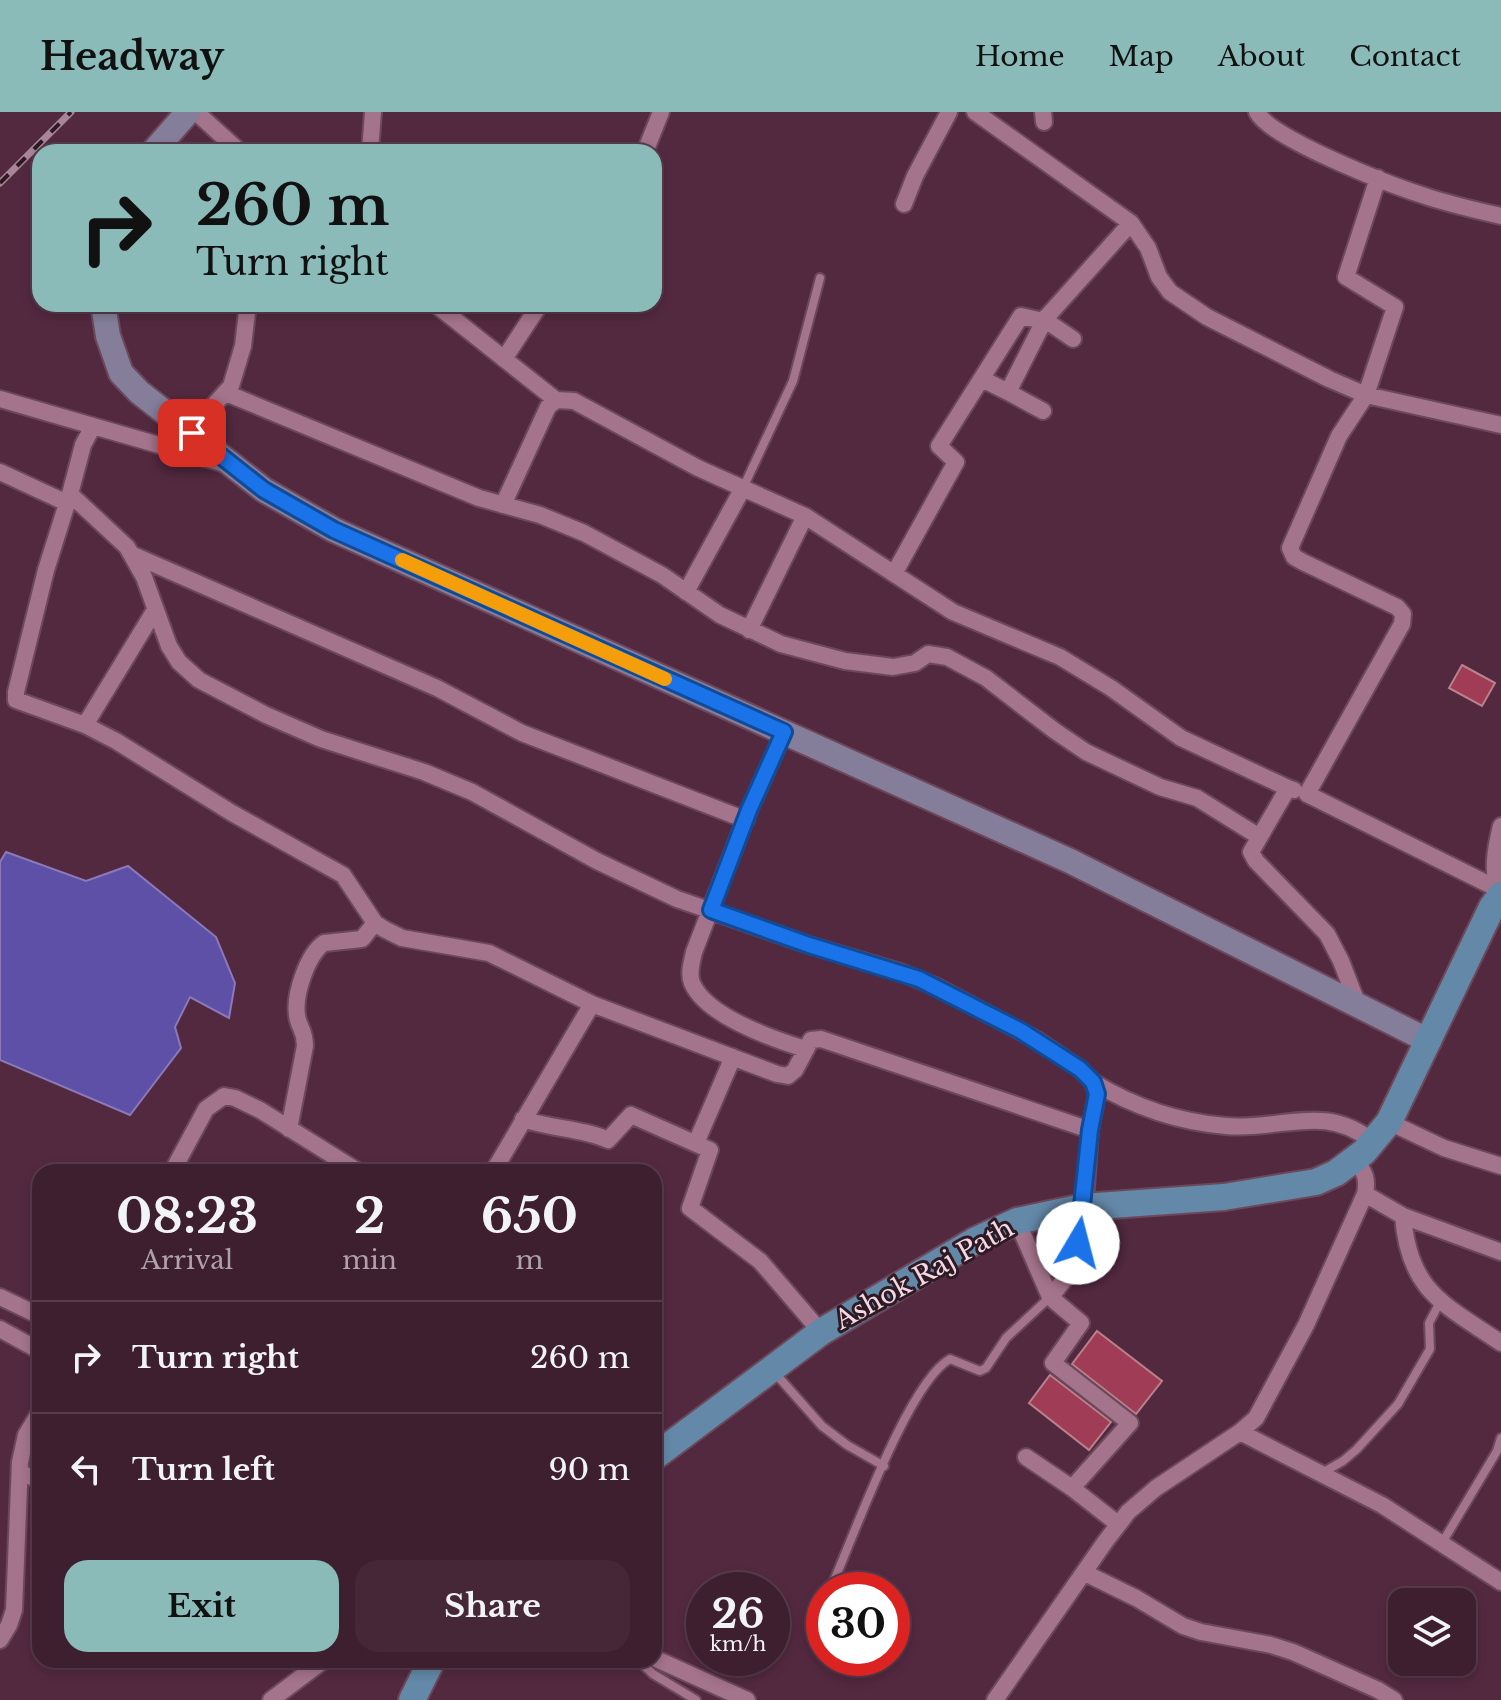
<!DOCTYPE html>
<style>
body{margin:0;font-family:"Libre Baskerville",serif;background:#452738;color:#f1f3f6;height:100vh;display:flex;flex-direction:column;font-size:30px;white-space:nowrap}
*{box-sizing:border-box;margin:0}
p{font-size:26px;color:#ada2ab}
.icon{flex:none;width:44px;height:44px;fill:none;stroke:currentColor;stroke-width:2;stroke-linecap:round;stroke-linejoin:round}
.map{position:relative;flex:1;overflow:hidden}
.sheet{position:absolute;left:32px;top:1052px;width:630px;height:504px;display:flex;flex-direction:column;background:#3e1f30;border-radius:24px;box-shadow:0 4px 12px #0003,0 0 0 2px #573d4c}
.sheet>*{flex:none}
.banner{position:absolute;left:32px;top:32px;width:630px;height:168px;border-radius:24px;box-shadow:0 4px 12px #0003,0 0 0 2px #573d4c;background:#8bbbb9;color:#111;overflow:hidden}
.controls{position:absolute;left:1388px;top:1476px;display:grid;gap:16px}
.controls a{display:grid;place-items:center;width:88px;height:88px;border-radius:16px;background:#3e1f30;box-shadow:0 4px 12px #0003,0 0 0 2px #573d4c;font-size:40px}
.speed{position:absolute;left:686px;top:1460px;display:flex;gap:16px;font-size:40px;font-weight:700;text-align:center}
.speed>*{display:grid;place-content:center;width:104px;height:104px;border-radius:50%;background:#3e1f30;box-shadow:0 4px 12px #0003,0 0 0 2px #573d4c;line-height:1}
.speed small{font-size:20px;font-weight:400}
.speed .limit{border:12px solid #d22;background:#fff;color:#111}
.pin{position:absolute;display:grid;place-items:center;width:68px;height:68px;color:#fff;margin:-34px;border-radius:16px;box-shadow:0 4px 12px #0006}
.me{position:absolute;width:88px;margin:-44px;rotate:8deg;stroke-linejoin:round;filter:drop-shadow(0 0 6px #0008)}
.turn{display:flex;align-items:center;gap:28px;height:168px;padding:0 32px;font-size:36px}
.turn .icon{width:104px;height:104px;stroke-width:2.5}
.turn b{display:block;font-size:56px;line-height:68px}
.eta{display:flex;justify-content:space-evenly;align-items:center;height:136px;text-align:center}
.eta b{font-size:48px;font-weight:800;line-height:56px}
.button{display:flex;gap:16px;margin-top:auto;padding:16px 32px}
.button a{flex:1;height:92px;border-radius:24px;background:#8bbbb9;color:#111;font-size:32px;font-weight:800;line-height:92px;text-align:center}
.button a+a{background:#452738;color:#f1f3f6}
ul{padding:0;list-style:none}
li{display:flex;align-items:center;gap:24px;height:112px;padding:0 32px;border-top:2px solid #573d4c}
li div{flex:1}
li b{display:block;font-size:30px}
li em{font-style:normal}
header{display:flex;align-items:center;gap:48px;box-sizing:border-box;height:112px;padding:0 40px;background:#8bbbb9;color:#111}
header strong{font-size:38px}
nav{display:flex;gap:44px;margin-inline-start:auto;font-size:28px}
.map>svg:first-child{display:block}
.water{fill:#5e50a6;stroke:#8b79b9;stroke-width:2}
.building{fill:#a03c55;stroke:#b9828b;stroke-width:2}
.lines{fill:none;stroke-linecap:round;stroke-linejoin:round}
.lane-casing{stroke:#6c485b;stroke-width:12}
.street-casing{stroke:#6c485b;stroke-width:20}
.secondary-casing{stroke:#6c485b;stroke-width:28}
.primary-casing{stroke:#6c485b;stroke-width:30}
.lane{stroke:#a4738c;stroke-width:8}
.street{stroke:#a4738c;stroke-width:16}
.secondary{stroke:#847e9a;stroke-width:24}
.primary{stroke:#6388a8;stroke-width:26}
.rail-casing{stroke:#a88697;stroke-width:7}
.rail{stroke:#2d1a23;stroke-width:4;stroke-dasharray:12;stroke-linecap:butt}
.route-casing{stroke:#114b97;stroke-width:20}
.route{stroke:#1a73e8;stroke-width:14}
.slow{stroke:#f59e0b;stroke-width:14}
.labels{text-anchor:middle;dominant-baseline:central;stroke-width:6;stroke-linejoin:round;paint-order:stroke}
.street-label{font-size:26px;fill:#f4d8e5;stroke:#2d1a23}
</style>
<header>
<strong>Headway</strong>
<nav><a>Home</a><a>Map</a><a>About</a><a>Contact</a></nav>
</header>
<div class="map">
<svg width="1501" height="1588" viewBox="0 0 1501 1588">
<rect width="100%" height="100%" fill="#532940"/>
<path class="water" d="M 6,740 L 86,769 L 128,754 L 216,825 L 235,871 L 229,906 L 190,885 L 175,915 L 181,936 L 130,1003 L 0,948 L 0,750 Z"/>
<path class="building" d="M 1462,553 L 1495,571 L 1482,594 L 1449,576 Z
M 1097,1219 L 1162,1269 L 1136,1302 L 1072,1252 Z
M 1050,1263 L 1111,1310 L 1089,1338 L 1029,1291 Z"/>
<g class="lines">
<defs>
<path id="lane" d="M 743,376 L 793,269 L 820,166
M 775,1261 L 822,1314 L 847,1333 L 884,1354
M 1322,1361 L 1343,1349 L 1357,1337 L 1398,1292 L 1430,1237 L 1429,1211 L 1440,1190
M 1442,1431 L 1497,1339 L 1501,1326
M 830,1478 C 852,1429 908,1270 950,1247 L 980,1259 L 986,1256 L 1006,1226 L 1050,1185
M 817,1507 L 824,1491
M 638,1548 L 653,1562 L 696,1588"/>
<path id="street" d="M 196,0 L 240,40
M 975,0 L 1131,111 L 1148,136 L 1159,165 L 1170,180 L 1207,205 L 1329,267 L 1366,283 L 1501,313
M 1043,0 L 1044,10
M 1257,0 C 1269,26 1391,73 1422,83 C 1448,92 1475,98 1501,104
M 370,40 L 373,0
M 645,40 L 661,0
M 1378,66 L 1346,165 L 1395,195 L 1366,283 L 1339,324 L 1290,436 L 1294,445 L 1303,450 L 1397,495 L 1403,502 L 1402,512 L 1307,682 L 1496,776
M 904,92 L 915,64 L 949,0
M 435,192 L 556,288
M 1045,208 L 1073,227
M 504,247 L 540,192
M 982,267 L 1008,280 L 1046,205
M 1008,280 L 1043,299
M 226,281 L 479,386 L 540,403 L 584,421 L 662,463 L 720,503 L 781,532 L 845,549 L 893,555 L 915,551 L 928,542 L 947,545 L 986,566 L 1055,619 L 1086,640 L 1160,675 L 1197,686 L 1258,724
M 0,287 L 93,314
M 192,321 L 205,303 L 231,274 L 243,234 L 248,192
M 225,352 L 93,314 L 83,333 L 70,382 L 46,458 L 16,580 L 16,588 L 85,613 L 116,629 L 232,701 L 343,763 L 375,811 L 384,817 L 402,826 L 489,841 L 592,892 L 493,1060
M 0,360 L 67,391
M 70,382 L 127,435 L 144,465 L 169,534 L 179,550 L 199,568 L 266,603 L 321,627 L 424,660 L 472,680 L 597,749 L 677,787 L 809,833 L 900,860 L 937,875 L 1037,928 L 1080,957 L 1093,970 L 1097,982 L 1090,1018
M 503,393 L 548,295 L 556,288 L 574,289 L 698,356 L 805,404 L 953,500 L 1060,545 L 1111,576 L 1181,626 L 1288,676
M 131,442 L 437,576 L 522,621 L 746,708
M 895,460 L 956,350 L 939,334 L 1021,204 L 1043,209 L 1131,111
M 686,480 L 743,376
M 749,518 L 805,404
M 85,613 L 155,498
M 784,620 L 749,698 L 694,840 C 692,850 688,861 692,871 C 706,904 773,927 805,937
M 1294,678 L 1288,676 L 1251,740 L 1256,749 L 1327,822 L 1341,849 L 1358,893
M 1498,783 C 1492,758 1495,738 1501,714
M 592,892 L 777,962 L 788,964 L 795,958 L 811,928 L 821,927 L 1090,1018 C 1086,1058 1087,1125 1069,1160 C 1064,1169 1057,1177 1050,1185
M 1093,970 C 1134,995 1178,1010 1226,1014 C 1281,1019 1325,990 1373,1030
M 523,1007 C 551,1017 582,1016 608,1028 L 631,1003 L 710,1038 L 690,1096 L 760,1149 L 821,1220
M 1389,1010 L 1444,1036 L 1501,1054
M 289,1017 L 305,934 C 305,917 298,915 297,903 C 294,883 307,843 324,831 L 362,827 L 375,811
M 696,1031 L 733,945
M 172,1060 L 206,997 L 224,984 L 235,986 L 260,998 L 359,1060
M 1365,1082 L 1403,1104 L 1501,1140
M 1403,1104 C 1409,1180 1444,1192 1501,1231
M 1017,1109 L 1050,1185 L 1081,1211 L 1053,1251 L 1130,1311 L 1072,1376 L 1118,1412
M 0,1185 L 40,1204
M 0,1217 L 40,1239
M 1240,1320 L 1382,1393 L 1501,1470
M 1026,1345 L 1072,1376
M 20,1361 L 40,1368
M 1085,1461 L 1136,1486 L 1183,1514 L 1201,1520 L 1271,1533 L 1293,1540 L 1378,1578 L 1394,1588
M 0,1528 L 9,1513 L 14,1498 L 20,1350 L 26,1323 L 40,1300
M 654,1546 L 747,1588
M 271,1588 L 324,1548
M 995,1588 L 1105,1430 L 1128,1400 L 1156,1376 L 1240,1320 L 1256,1306 L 1306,1213 L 1365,1082 C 1368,1067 1365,1060 1355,1048"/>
<path id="secondary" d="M 153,40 L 188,0
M 103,192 L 108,224 L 121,261 L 139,280 L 264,378 L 334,418 L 1070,749 L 1429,929"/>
<path id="primary" d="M 654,1345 L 821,1220 L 976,1128 L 1017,1109 L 1083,1095 L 1224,1085 L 1316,1070 L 1336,1061 L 1364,1040 L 1389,1010 L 1492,795 L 1501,783
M 412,1588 L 432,1548"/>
</defs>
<use href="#lane" class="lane-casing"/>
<use href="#street" class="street-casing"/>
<use href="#secondary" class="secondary-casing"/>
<use href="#primary" class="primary-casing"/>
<use href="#lane" class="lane"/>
<use href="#street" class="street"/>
<use href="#secondary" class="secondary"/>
<use href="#primary" class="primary"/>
<defs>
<path id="rail" d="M 0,71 L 71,0"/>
</defs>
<use href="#rail" class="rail-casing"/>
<use href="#rail" class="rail"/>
</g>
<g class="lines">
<defs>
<path id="route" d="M 192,321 L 264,378 L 334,418 L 784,620 L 749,698 L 711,798 L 809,833 L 919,867 L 1021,919 L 1080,957 L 1093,970 L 1097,982 L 1090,1018 L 1078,1131"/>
</defs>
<use href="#route" class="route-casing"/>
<use href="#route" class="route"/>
<path class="slow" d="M 402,448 L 665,567"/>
</g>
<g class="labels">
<g class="street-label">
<text transform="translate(924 1162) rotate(-29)">Ashok Raj Path</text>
</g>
</g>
</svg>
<div class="controls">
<a><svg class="icon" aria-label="layers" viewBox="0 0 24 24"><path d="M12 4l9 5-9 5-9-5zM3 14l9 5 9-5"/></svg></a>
</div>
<div class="speed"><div>26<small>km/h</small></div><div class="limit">30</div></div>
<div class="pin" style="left:192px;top:321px;background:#d93025"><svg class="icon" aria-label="arrive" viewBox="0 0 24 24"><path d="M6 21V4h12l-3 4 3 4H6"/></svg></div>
<svg class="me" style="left:1078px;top:1131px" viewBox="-20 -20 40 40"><circle r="19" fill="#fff"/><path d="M0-13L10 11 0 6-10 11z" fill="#1a73e8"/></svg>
<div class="banner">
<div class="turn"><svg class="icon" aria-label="right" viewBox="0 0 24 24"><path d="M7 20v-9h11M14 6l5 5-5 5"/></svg><div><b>260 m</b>Turn right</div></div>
</div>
<section class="sheet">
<div class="eta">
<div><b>08:23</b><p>Arrival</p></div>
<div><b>2</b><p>min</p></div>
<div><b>650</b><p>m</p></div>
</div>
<ul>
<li><svg class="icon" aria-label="right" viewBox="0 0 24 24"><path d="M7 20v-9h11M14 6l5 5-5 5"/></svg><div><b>Turn right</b></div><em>260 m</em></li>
<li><svg class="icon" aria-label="left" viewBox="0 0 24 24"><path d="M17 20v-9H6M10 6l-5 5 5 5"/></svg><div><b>Turn left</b></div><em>90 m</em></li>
</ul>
<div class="button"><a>Exit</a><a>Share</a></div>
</section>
</div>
